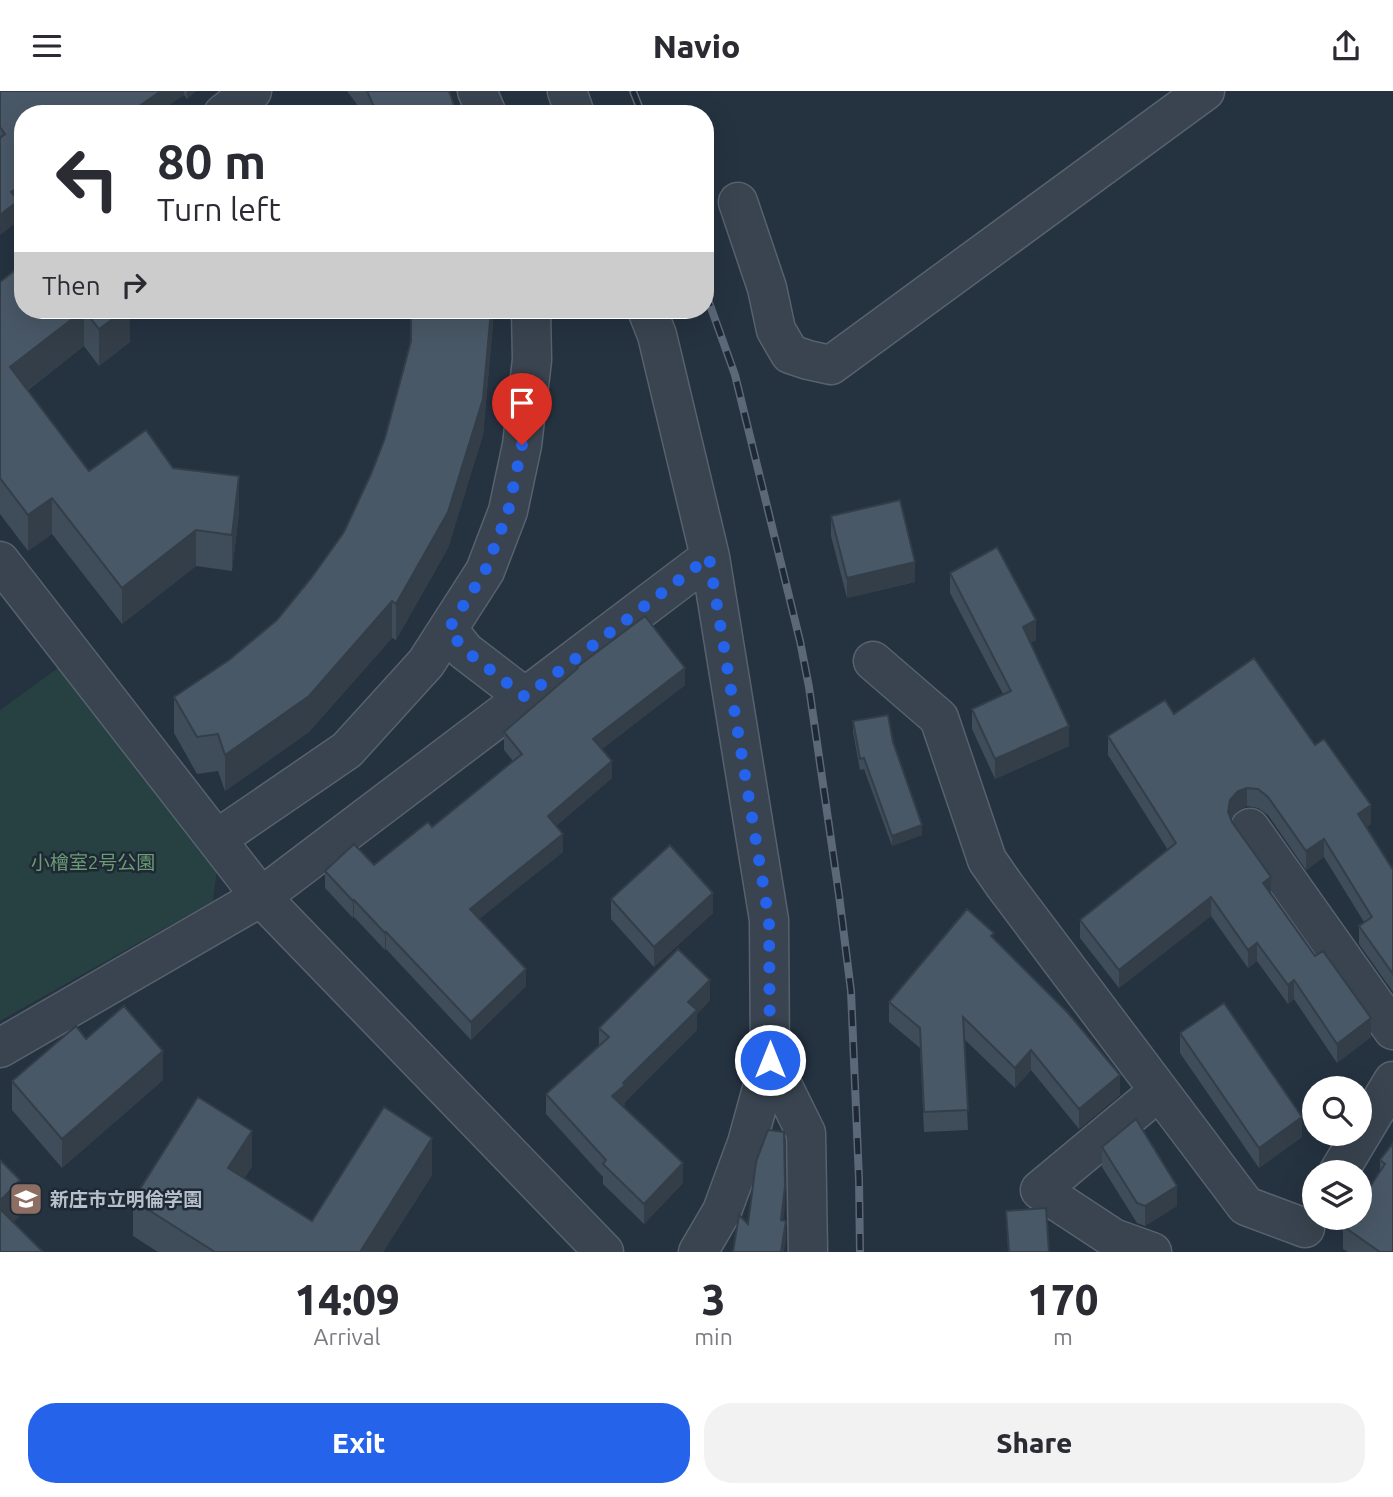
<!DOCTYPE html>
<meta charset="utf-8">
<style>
body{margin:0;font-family:Ubuntu,"Noto Sans JP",sans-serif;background:#f2f2f3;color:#2b2b33;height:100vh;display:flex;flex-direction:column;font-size:26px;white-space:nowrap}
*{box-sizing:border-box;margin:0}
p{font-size:23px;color:#7c7c81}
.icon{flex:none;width:38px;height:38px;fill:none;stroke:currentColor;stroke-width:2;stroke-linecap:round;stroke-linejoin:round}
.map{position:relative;height:1161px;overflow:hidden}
.details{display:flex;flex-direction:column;background:#fff;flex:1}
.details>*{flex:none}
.hud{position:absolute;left:14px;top:14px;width:700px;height:214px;border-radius:28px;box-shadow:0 7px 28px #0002;background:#fff;color:#2b2b33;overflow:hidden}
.fabs{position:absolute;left:1302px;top:985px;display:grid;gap:14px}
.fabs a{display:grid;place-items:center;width:70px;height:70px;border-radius:50%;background:#fff;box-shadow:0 7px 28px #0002;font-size:35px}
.pin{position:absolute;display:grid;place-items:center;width:60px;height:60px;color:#fff;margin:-72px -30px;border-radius:50% 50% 50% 0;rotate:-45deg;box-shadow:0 0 7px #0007}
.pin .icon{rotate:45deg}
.me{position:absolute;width:77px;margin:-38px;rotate:0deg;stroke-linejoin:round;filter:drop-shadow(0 0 5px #0008)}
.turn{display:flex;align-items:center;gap:24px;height:147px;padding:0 28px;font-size:32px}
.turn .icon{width:91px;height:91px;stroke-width:2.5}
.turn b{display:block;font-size:49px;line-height:60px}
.then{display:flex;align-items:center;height:66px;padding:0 28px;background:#0003;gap:14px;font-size:26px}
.eta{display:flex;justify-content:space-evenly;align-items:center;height:119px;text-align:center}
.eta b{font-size:42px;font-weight:800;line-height:49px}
.cta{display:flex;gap:14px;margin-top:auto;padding:14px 28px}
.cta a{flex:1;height:80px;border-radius:28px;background:#2563eb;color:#fff;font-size:28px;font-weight:800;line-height:80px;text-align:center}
.cta a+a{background:#f2f2f3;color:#2b2b33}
header{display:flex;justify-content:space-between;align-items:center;height:91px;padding:0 28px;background:#fff;font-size:32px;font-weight:800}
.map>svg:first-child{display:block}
.green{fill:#274041}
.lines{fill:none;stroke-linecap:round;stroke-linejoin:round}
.minor-casing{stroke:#57626e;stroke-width:41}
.minor{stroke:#394450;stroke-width:38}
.rail-casing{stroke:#5b6877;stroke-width:8}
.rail{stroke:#1e2935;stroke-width:5;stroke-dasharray:16;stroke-linecap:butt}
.wall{fill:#3f4c59}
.shaded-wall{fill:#333e48}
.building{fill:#495867;stroke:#333e48;stroke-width:2}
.route{stroke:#2563eb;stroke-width:12;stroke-dasharray:0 21.6}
.labels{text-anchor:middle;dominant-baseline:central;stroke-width:5;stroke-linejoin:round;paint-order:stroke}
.park-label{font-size:19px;fill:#6c9c74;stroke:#1e2935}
.poi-label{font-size:19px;font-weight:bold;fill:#b6bfcb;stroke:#1e2935;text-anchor:start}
</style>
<header><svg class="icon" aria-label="menu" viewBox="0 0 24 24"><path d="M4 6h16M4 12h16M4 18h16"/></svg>Navio<svg class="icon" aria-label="share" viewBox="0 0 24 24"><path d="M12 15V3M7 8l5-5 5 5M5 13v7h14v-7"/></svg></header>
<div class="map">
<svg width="1393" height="1161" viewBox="0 0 1393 1161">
<rect width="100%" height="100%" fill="#253240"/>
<path class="green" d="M 58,577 L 217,777 L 213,810 L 0,930 L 0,619 Z"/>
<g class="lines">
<defs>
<path id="minor" d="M 477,0 L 487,23
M 567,0 L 575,23
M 223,23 L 252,0
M 738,111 L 767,197 L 776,239 L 790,263 L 808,269 L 831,274 L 1205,0
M 647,219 L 657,244 L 710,466 L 769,829 L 770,969 L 747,1052 L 722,1120 L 698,1161
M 0,470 L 261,806 L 604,1161
M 448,539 L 465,560 L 525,606
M 873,570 L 939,627 L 987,769 L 1005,795 L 1246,1115 L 1305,1137
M 1250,737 L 1393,939
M 217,748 L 347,659 L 426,572 L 485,480 L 508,420 L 522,354 L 532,269 L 531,219
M 0,957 L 261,806 L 710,466
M 770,969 L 806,1042 L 808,1161
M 1338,1082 L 1393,990
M 1152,1161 L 1113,1147 L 1040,1099 L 1159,1000"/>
</defs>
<use href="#minor" class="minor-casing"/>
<use href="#minor" class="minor"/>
<defs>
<path id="rail" d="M 633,0 L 642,23
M 705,200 L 735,284 L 800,550 L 809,596 L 839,804 L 851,900 L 859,1088 L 860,1161"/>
</defs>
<use href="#rail" class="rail-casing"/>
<use href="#rail" class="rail"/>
</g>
<path class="wall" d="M 0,0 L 196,0 L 187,8 L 184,4 L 23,23 L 18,130 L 0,144 Z
M 347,0 L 449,0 L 457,23 L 361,23 L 356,12 Z
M 0,191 L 23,219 L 137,219 L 130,225 L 130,251 L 99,275 L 84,255 L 28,299 L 89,380 L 173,377 L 239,421 L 232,480 L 196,475 L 122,533 L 52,443 L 28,460 L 0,423 Z
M 493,219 L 493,232 L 483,344 L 448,457 L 396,549 L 392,547 L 309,641 L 225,700 L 218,680 L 197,683 L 174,642 L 174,606 L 229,569 L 277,529 L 312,486 L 344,441 L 371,383 L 385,347 L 411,250 Z
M 831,425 L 915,491 L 847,507 L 831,445 Z
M 950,482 L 1036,549 L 1030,552 L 1069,655 L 995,688 L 972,638 L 972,618 L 1003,603 L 950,502 Z
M 577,576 L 685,594 L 602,658 L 612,687 L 556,735 L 563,761 L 479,828 L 526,895 L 471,949 L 386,858 L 385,859 L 354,826 L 353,827 L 325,797 L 325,780 L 374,774 L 432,736 L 513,670 L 504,659 L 504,641 L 577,578 Z
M 1174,623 L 1371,733 L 1366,736 L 1393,779 L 1393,901 L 1359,853 L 1359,835 L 1364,831 L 1324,766 L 1306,779 L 1268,724 L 1258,717 L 1247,715 L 1238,719 L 1231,727 L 1271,803 L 1371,946 L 1337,972 L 1294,908 L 1288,913 L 1257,870 L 1248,877 L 1211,825 L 1119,897 L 1080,847 L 1080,829 L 1168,759 L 1108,664 L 1108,645 Z
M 853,630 L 893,651 L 922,744 L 892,755 L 864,678 L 860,679 L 853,641 Z
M 611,808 L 713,822 L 654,876 L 611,828 Z
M 994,849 L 1120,1004 L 1079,1038 L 1031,979 L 1015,997 L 964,948 L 968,1039 L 924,1041 L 920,957 L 889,931 L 889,911 Z
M 710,909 L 697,923 L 697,939 L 625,1011 L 625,1014 L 623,1015 L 683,1092 L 644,1133 L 603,1093 L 603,1086 L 546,1023 L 546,1003 L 599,954 L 599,937 Z
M 1180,942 L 1302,1046 L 1259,1077 L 1180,962 Z
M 163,989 L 62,1077 L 12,1019 L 12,990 Z
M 1393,1052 L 1393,1161 L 1348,1161 L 1343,1158 L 1343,1135 L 1380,1081 L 1380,1069 Z
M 1102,1056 L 1177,1115 L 1145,1135 L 1137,1132 L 1102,1076 Z
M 252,1076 L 244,1087 L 312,1130 L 432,1084 L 383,1161 L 158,1161 L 133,1145 L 133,1109 Z
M 1006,1120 L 1049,1161 L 1008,1161 Z"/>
<path class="shaded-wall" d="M 161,0 L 184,0 L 184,4 L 157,23 L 128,23 Z
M 187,0 L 196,0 L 187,8 Z
M 23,93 L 23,113 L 18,117 L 18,130 L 0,144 L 0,124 L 11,101 Z
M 84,219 L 84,255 L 10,312 L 10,276 Z
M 117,219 L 137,219 L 130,225 L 130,251 L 99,275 L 99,238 Z
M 491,219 L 493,219 L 493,232 L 483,344 L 448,457 L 396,549 L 396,513 Z
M 239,385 L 239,421 L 232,480 L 232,444 Z
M 52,407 L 52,443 L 28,460 L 28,424 Z
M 196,439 L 196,475 L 122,533 L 122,497 Z
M 915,471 L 915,491 L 847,507 L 847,487 Z
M 392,510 L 392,547 L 309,641 L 225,700 L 225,664 Z
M 1036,529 L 1036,549 L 1023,556 L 1023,536 Z
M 685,577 L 685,594 L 593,665 L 593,648 Z
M 1069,635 L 1069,655 L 995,688 L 995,668 Z
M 612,670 L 612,687 L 548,742 L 548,725 Z
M 1247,697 L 1247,715 L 1238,719 L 1230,727 L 1228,721 L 1230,709 L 1238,700 Z
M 1371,714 L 1371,733 L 1358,742 L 1358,723 Z
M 922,734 L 922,744 L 892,755 L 892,745 Z
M 563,743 L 563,761 L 470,835 L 470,818 Z
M 1324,748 L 1324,766 L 1306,779 L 1306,760 Z
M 1271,786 L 1271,804 L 1263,792 Z
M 713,802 L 713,822 L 654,876 L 654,856 Z
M 1211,806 L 1211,825 L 1119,897 L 1119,879 Z
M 354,809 L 354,826 L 353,827 L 353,810 Z
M 386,841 L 386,858 L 385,859 L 385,842 Z
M 1257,852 L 1257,870 L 1248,877 L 1248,859 Z
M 526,878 L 526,895 L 471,949 L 471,931 Z
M 710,889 L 710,909 L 697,923 L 697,939 L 625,1011 L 625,1014 L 612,1025 L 612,1005 L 688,911 Z
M 1294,889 L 1294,908 L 1288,913 L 1288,894 Z
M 1371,927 L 1371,946 L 1337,972 L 1337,953 Z
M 1031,959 L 1031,979 L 1015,997 L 1015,977 Z
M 163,960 L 163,989 L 62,1077 L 62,1048 Z
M 1120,984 L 1120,1004 L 1079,1038 L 1079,1018 Z
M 1302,1026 L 1302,1046 L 1259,1077 L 1259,1057 Z
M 252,1040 L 252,1076 L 228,1113 L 228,1077 Z
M 432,1047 L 432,1084 L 383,1161 L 360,1161 Z
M 683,1072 L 683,1092 L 644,1133 L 644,1113 Z
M 20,1089 L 20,1125 L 0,1146 L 0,1110 Z
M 785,1095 L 785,1115 L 781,1149 L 781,1129 Z
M 1177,1095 L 1177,1115 L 1145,1135 L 1145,1115 Z
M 786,1130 L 786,1150 L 784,1161 L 781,1161 Z"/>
<path class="building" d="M 0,0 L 161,0 L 128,23 L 23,23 L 23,93 L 11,101 L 18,110 L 0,124 L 0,47 L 5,43 L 0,36 Z
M 367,0 L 449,0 L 457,23 L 377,23 Z
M 19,176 L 23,182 L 23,219 L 125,219 L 99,238 L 84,219 L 10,276 L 89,380 L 146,339 L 173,377 L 239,385 L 232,444 L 196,439 L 122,497 L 52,407 L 28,424 L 0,387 L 0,191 Z
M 411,219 L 491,219 L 483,308 L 448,421 L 396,513 L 392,510 L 309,605 L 225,664 L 218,643 L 197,646 L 174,606 L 229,569 L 277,529 L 312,486 L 344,441 L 371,383 L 385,347 L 411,250 Z
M 900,409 L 915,471 L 847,487 L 831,425 Z
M 997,456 L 1036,529 L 1023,536 L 1069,635 L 995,668 L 972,618 L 1011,600 L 950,482 Z
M 645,525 L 685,577 L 593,648 L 612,670 L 548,725 L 563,743 L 470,818 L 526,878 L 471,931 L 386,841 L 385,842 L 354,809 L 353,810 L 325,780 L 354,753 L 374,774 L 428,731 L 432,736 L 522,663 L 504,641 L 578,577 L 577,576 Z
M 1254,567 L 1315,654 L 1324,648 L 1371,714 L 1358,723 L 1393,779 L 1393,883 L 1359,835 L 1372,826 L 1324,748 L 1306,760 L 1268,706 L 1258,698 L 1247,697 L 1238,700 L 1230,709 L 1228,721 L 1232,731 L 1271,786 L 1263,792 L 1315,865 L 1323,860 L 1371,927 L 1337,953 L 1294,889 L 1288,894 L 1257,852 L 1248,859 L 1211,806 L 1119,879 L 1080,829 L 1176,752 L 1108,645 L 1165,609 L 1174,623 Z
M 888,624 L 893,651 L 922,734 L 892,745 L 864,667 L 860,668 L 853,630 Z
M 670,754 L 713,802 L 654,856 L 611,808 Z
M 967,818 L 994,842 L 991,845 L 1068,922 L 1120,984 L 1079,1018 L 1031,959 L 1015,977 L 963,926 L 968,1019 L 924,1021 L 920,937 L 889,911 Z
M 678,858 L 710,889 L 688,911 L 697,919 L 623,992 L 625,994 L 612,1005 L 683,1072 L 644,1113 L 603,1073 L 606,1069 L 546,1003 L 609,946 L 599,937 Z
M 1224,912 L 1302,1026 L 1259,1057 L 1180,942 Z
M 124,915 L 163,960 L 62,1048 L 12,990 L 76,935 L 86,948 Z
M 198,1006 L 252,1040 L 228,1077 L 312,1130 L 384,1016 L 432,1047 L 360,1161 L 215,1161 L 133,1109 Z
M 1136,1028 L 1177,1095 L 1145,1115 L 1137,1112 L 1102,1056 Z
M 768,1039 L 784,1041 L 785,1095 L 781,1129 L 786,1130 L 781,1161 L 733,1161 L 739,1124 L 748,1133 L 756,1071 Z
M 1393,1052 L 1393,1161 L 1380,1161 L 1343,1135 L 1349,1127 L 1360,1127 L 1360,1111 L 1385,1073 L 1380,1069 Z
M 0,1069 L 20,1089 L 0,1110 Z
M 1046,1117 L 1049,1161 L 1009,1161 L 1006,1120 Z
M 0,1118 L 43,1161 L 0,1161 Z"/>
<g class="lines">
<path class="route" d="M 522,354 L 508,421 L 485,480 L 448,539 L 466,560 L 525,606 L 709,466 L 769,829 L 770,969"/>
</g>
<defs>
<symbol id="school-square" viewBox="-11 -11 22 22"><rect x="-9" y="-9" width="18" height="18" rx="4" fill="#8d6e63" stroke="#1e2935"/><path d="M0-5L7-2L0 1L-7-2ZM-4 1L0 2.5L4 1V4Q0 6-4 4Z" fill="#fff"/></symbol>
</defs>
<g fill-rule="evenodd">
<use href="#school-square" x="7" y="1089" width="38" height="38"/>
</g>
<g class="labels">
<g class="park-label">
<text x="93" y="771">小檜室2号公園</text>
</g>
<g class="poi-label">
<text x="50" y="1108">新庄市立明倫学園</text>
</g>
</g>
</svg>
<div class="fabs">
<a><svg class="icon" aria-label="search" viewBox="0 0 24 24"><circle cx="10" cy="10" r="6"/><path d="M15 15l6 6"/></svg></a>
<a><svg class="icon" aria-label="layers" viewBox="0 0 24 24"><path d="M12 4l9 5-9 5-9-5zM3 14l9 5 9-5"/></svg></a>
</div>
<div class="pin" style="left:522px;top:354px;background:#d93025"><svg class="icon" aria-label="arrive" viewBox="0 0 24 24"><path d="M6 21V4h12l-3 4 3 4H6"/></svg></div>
<svg class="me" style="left:770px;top:969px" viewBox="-20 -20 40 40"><circle r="17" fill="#2563eb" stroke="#fff" stroke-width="3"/><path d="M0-11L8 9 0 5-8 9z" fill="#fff"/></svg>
<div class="hud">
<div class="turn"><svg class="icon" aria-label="left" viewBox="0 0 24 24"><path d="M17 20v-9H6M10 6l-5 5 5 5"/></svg><div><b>80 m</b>Turn left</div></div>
<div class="then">Then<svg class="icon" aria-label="right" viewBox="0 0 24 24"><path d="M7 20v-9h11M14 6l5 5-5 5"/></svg></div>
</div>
</div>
<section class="details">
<div class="eta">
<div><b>14:09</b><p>Arrival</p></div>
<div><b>3</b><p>min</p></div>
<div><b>170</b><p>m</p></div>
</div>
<div class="cta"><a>Exit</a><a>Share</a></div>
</section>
